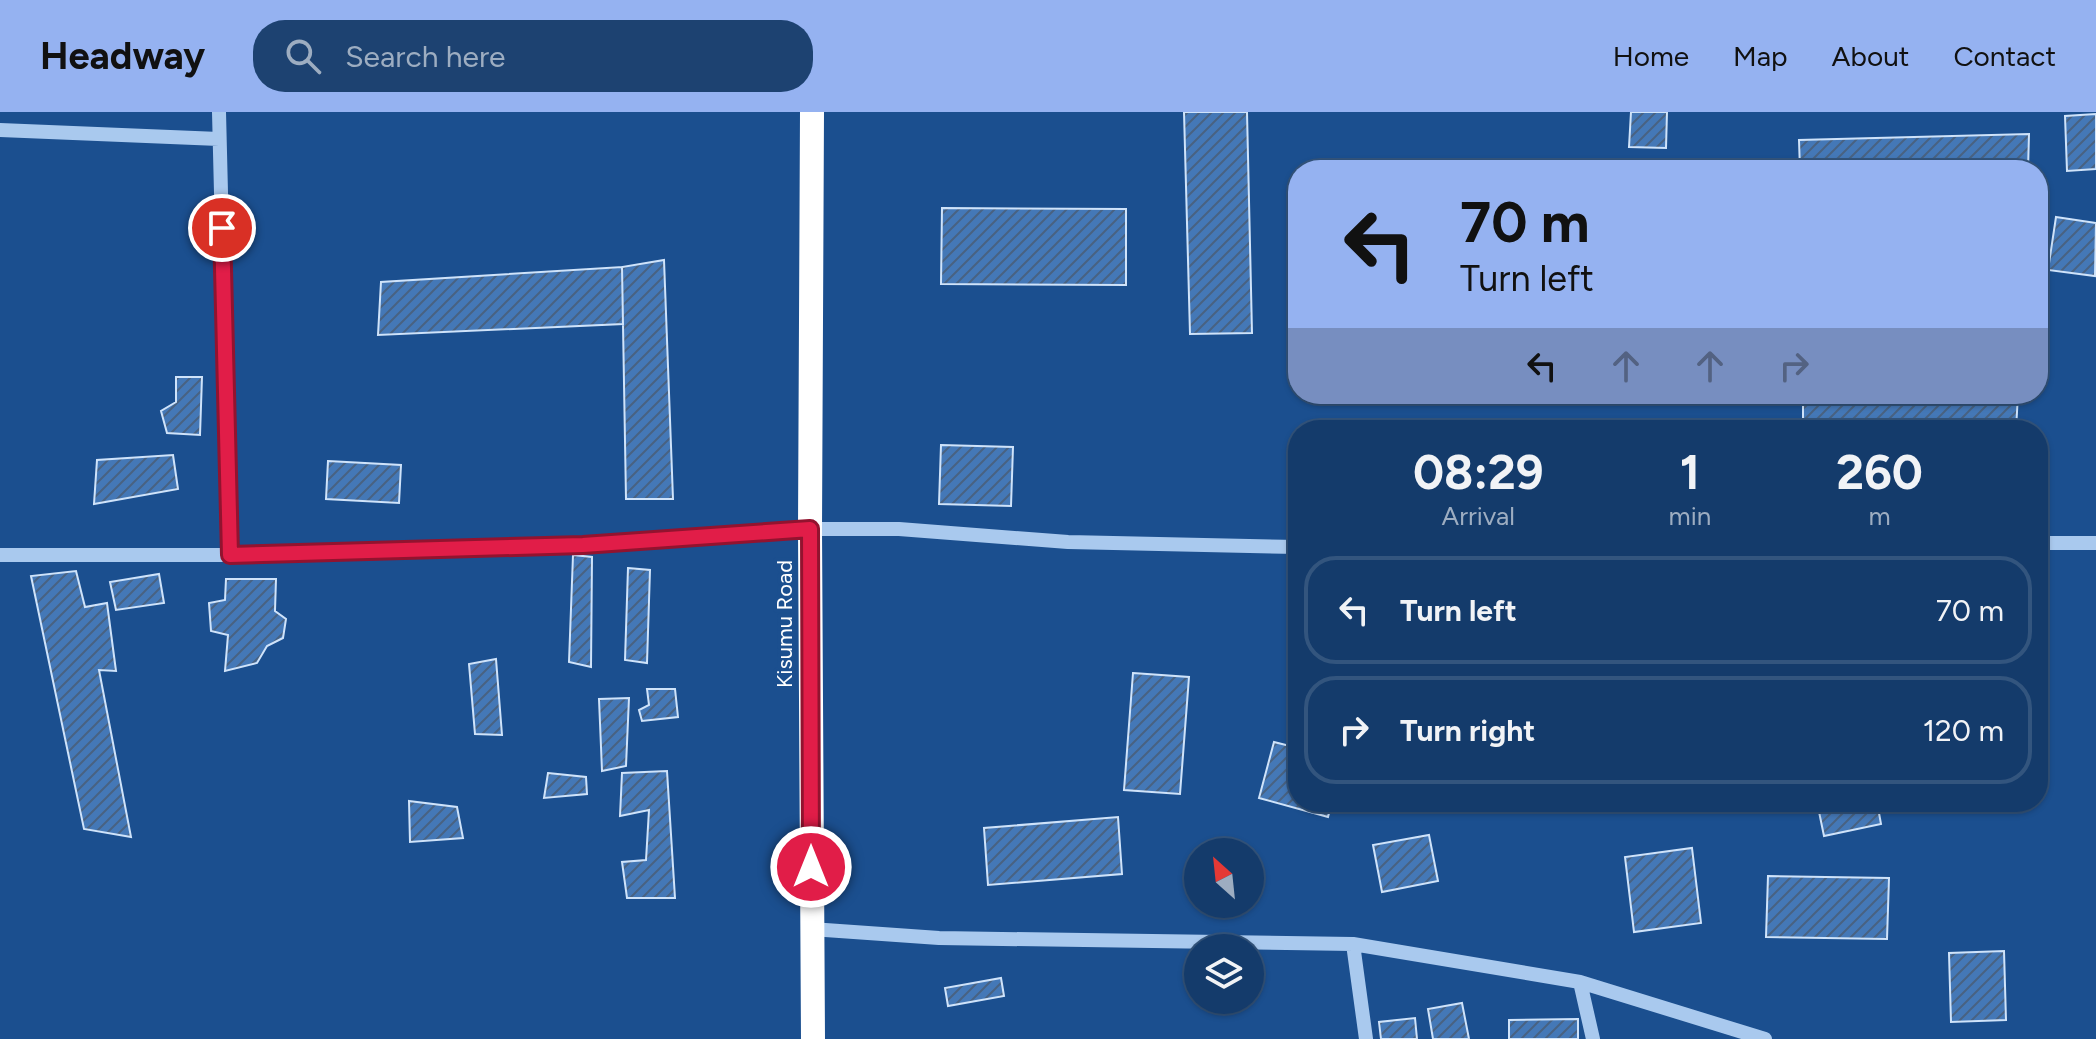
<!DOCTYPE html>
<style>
body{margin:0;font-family:Figtree,sans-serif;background:#1d4271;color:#f1f3f6;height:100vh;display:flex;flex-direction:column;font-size:30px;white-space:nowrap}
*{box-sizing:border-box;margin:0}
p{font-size:26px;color:#9dadc1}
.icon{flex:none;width:44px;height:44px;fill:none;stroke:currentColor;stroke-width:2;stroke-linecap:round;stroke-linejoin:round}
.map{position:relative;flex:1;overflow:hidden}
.drawer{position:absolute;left:1288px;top:308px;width:760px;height:392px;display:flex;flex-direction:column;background:#143b6b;border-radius:32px;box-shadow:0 2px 6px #0004,0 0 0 2px #33557e}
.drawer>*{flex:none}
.top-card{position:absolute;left:1288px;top:48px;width:760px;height:244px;border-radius:32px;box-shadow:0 2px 6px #0004,0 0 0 2px #33557e;background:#95b2f1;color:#111;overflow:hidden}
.needle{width:52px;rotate:333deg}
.tools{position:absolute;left:1184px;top:726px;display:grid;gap:16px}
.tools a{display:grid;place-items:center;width:80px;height:80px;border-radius:50%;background:#143b6b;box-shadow:0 2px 6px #0004,0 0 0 2px #33557e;font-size:40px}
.pin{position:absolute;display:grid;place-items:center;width:68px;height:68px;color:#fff;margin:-34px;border:4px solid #fff;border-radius:50%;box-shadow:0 2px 8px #0007}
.me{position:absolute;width:88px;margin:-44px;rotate:0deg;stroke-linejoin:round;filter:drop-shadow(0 0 6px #0008)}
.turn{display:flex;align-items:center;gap:28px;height:168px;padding:0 40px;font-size:36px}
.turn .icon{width:104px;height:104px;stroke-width:2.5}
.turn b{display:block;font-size:56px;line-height:68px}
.lanes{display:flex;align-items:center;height:76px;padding:0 40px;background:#0003;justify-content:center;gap:40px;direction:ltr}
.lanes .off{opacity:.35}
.eta{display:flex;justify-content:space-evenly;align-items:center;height:136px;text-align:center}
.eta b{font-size:48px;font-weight:700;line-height:56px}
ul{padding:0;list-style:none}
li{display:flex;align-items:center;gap:24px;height:108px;margin:0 16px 12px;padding:0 24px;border:4px solid #33557e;border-radius:32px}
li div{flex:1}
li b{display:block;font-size:30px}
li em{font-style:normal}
header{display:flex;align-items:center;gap:48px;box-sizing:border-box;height:112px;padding:0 40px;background:#95b2f1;color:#111}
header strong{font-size:38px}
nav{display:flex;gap:44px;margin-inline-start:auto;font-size:28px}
.search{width:560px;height:72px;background:#1d4271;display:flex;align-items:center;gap:20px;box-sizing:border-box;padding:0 28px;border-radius:32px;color:#9dadc1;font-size:30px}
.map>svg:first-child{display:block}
.building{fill:url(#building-hatch);stroke:#cfe3fa;stroke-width:2}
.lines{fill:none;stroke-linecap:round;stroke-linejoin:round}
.minor{stroke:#a9c9ee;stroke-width:14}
.highway{stroke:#fff;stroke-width:24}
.route-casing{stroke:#92132f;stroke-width:20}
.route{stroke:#e11d48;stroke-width:14}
.labels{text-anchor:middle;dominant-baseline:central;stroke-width:8;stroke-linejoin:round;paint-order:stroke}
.street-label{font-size:22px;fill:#fff;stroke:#1b4f8f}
</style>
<header>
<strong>Headway</strong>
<div class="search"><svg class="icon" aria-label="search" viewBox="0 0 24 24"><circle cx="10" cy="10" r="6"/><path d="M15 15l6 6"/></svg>Search here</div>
<nav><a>Home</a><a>Map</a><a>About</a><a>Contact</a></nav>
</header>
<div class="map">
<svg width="2096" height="927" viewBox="0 0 2096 927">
<defs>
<pattern id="building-hatch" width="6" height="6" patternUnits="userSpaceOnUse" patternTransform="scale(2)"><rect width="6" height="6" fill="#4478b7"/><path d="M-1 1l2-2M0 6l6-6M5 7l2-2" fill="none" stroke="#486282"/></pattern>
</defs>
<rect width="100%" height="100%" fill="#1b4f8f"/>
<path class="building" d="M 1184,0 L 1247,0 L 1252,221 L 1190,222 Z
M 1631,0 L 1667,0 L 1666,36 L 1629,35 Z
M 2096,2 L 2096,57 L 2067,59 L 2065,4 Z
M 2029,22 L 2028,58 L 1800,58 L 1799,28 Z
M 942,96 L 1126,97 L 1126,173 L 941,172 Z
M 2056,105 L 2096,111 L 2095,164 L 2048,158 Z
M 664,148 L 673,387 L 626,387 L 622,155 Z
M 622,155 L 623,212 L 378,223 L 381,170 Z
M 176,265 L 202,265 L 200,323 L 167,321 L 161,299 L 176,290 Z
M 1803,282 L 2018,282 L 2016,318 L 1803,314 Z
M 1487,308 L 1487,318 L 1433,318 L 1433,310 Z
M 941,333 L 1013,335 L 1011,394 L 939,392 Z
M 173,343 L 178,377 L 94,392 L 97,348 Z
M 328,349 L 401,353 L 399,391 L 326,387 Z
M 573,443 L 592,445 L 591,555 L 569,550 Z
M 628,456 L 650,458 L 647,551 L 625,548 Z
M 76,459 L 85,495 L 107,491 L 116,559 L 99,558 L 131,725 L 84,717 L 31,464 Z
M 159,462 L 164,491 L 116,498 L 110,470 Z
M 226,467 L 276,467 L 275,499 L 286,507 L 283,526 L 267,534 L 257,551 L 225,559 L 228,523 L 211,519 L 209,491 L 225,488 Z
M 496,547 L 502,623 L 475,622 L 469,552 Z
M 1133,561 L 1189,565 L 1180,682 L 1124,678 Z
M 647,577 L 675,577 L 678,605 L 642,609 L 639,598 L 649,593 Z
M 629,586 L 626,654 L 602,659 L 599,587 Z
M 1274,630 L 1298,636 L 1298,690 L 1332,690 L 1328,705 L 1259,686 Z
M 667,659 L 675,786 L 627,786 L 622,750 L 646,748 L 649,698 L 620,704 L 622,661 Z
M 548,661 L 586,665 L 587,682 L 544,686 Z
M 409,689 L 457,695 L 463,726 L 410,730 Z
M 1817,690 L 1877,690 L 1881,712 L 1824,724 Z
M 1118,705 L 1122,762 L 988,773 L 984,716 Z
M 1429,723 L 1438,769 L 1382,780 L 1373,733 Z
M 1692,736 L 1701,811 L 1634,820 L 1625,745 Z
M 1768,764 L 1889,766 L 1887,827 L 1766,825 Z
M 2004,839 L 2006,908 L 1951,910 L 1949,841 Z
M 1001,866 L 1004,884 L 948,894 L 945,876 Z
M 1462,891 L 1469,927 L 1433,927 L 1428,897 Z
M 1415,906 L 1417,927 L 1381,927 L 1379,910 Z
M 1578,907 L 1578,927 L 1509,927 L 1509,908 Z"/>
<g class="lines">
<path class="minor" d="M 219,0 L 230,443
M 0,18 L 219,27
M 2038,431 L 2096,431
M 0,443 L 230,443 L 583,433 L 810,417 L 899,417 L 1068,430 L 1298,435
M 811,817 L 939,826 L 1353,832 L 1580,870 L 1765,927
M 1353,832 L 1366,927
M 1580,870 L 1593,927"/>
<path class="highway" d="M 812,0 L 810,417 L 813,927"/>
</g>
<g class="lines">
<defs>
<path id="route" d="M 222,116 L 230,443 L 583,433 L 810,417 L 811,755"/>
</defs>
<use href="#route" class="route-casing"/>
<use href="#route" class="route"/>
</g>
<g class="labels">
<g class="street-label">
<text transform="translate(784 512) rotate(-90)">Kisumu Road</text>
</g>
</g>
</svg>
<div class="tools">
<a><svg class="needle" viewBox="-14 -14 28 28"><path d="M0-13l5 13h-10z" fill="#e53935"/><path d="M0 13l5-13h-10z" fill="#9dadc1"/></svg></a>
<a><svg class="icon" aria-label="layers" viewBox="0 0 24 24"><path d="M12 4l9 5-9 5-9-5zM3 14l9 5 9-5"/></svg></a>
</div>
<div class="pin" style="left:222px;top:116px;background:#d93025"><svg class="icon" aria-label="arrive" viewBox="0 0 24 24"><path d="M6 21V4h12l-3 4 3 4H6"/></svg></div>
<svg class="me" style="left:811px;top:755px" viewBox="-20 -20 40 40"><circle r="17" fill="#e11d48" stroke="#fff" stroke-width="3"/><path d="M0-11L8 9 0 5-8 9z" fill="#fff"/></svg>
<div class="top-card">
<div class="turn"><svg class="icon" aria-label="left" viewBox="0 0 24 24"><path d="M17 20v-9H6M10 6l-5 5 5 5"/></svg><div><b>70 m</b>Turn left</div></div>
<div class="lanes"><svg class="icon" aria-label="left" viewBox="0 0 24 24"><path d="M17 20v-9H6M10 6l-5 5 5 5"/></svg><svg class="icon off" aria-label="ahead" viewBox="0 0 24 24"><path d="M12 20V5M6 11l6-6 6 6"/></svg><svg class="icon off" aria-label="ahead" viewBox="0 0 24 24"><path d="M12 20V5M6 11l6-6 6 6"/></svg><svg class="icon off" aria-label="right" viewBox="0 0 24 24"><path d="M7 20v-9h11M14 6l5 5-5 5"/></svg></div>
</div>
<section class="drawer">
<div class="eta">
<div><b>08:29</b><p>Arrival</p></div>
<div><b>1</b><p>min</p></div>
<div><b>260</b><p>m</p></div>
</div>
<ul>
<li><svg class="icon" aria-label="left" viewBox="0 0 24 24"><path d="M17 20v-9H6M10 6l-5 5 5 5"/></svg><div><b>Turn left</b></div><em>70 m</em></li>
<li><svg class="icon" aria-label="right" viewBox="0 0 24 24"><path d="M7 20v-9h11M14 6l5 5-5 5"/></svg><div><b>Turn right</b></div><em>120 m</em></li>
</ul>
</section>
</div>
